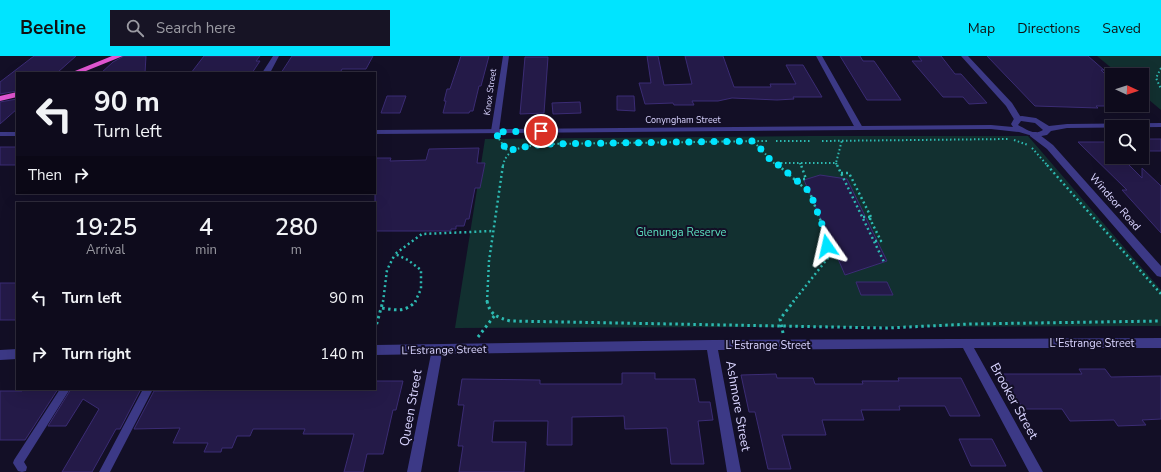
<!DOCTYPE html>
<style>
body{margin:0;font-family:"Nunito Sans",sans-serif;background:#171425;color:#f1f3f6;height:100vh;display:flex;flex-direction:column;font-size:15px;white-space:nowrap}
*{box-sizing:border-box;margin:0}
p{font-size:13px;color:#9b9ba3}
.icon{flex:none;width:22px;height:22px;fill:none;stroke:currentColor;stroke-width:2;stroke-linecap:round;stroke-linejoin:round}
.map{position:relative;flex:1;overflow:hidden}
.sheet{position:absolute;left:16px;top:146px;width:360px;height:188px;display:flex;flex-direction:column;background:#0e0b1c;border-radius:0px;box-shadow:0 4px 16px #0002,0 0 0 1px #2e2b3b}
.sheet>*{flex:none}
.top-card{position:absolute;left:16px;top:16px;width:360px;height:122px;border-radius:0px;box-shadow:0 4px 16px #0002,0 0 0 1px #2e2b3b;background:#0e0b1c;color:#f1f3f6;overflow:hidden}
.needle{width:26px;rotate:93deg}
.controls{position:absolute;left:1105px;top:12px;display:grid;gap:8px}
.controls a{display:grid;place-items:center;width:44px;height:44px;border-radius:0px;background:#0e0b1c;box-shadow:0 4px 16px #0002,0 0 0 1px #2e2b3b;font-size:20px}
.pin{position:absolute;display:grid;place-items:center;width:34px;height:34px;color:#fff;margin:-17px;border:2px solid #fff;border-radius:50%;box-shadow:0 1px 4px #0007}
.me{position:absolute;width:44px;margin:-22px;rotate:349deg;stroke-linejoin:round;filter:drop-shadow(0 0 3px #0008)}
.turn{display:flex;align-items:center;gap:14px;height:84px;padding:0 12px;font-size:18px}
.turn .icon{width:52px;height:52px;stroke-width:2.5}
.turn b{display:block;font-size:28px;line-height:34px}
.then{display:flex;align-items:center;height:38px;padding:0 12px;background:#0003;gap:8px;font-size:15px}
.eta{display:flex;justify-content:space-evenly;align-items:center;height:68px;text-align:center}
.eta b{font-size:24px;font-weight:600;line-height:28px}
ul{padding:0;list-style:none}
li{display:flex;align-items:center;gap:12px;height:56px;padding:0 12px}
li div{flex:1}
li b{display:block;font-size:15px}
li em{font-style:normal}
header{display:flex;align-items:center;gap:24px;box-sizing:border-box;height:56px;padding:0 20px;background:#00e4ff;color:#111}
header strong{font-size:19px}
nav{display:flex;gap:22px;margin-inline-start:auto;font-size:14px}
.search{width:280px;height:36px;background:#171425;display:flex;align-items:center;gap:10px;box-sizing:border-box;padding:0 14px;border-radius:0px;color:#9b9ba3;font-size:15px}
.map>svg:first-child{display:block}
.green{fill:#123030}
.building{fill:#241a48;stroke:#3b2c74}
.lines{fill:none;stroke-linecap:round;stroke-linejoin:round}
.path-far2{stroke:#2dbab2;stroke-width:2;stroke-dasharray:1.5 2.5;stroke-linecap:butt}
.path-far1{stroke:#2dbab2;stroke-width:2.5;stroke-dasharray:2 3;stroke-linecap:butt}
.path{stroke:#2dbab2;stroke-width:3;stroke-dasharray:2.5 3.5;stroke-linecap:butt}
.service{fill:#3c3986;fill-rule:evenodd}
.minor{fill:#3c3986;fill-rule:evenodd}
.tertiary{fill:#3c3986;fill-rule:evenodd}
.trunk{fill:#e055d1;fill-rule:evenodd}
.route{stroke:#00e4ff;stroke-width:7;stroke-dasharray:0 12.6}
.labels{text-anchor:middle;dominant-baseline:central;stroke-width:4;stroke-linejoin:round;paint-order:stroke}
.far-street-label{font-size:9px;fill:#d9d4ff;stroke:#130f26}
.street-label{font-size:11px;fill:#d9d4ff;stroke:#130f26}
.park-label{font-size:11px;fill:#5de2c1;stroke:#130f26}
.near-street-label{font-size:13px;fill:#d9d4ff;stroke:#130f26}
</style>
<header>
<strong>Beeline</strong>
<div class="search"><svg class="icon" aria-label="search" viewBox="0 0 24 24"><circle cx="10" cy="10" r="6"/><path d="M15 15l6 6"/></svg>Search here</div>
<nav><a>Map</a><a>Directions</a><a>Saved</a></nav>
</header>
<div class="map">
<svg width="1161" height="416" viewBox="0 0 1161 416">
<rect width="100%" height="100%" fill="#130f26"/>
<path class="green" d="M 1097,0 L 1161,0 L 1161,54 L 1142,38 L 1142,19 L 1120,19 Z
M 812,80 L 1028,80 L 1161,234 L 1161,270 L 455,272 L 485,83 Z"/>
<path class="building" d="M 34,0 L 76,0 L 58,16 L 17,17 L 17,35 L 0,38 L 0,26 Z
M 124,0 L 146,0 L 145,17 L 101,17 L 113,6 Z
M 204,0 L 260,0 L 256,5 L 260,5 L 252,17 L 191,17 Z
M 292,0 L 373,0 L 366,13 L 342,13 L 340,17 L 281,17 Z
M 461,0 L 489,0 L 481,30 L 479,30 L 473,55 L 470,55 L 469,57 L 443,57 L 446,45 L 444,45 L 447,33 L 450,33 Z
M 647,0 L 658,0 L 664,29 L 692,28 L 685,0 L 723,0 L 734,31 L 771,31 L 770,28 L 796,28 L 786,9 L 803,9 L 822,41 L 793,41 L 794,43 L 777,44 L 732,42 L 718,45 L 692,45 L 694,49 L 674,49 L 673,47 L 645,48 L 639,27 L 651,27 Z
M 840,0 L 860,0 L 863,5 L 874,5 L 901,44 L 867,44 Z
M 918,0 L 941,0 L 955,18 L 961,18 L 987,47 L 969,48 L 963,41 L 943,41 L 912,5 L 922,5 Z
M 987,0 L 1088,0 L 1104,14 L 1101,14 L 1112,25 L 1112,50 L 1096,50 L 1098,52 L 1035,50 Z
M 525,1 L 548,1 L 544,57 L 520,58 Z
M 387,40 L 406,40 L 400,57 L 381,57 Z
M 617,40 L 634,40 L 635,55 L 617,54 Z
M 17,43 L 17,53 L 0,68 L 0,46 Z
M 580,46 L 581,57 L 553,58 L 552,47 Z
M 1142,83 L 1161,83 L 1161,95 L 1142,95 Z
M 1078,86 L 1112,86 L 1112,101 L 1121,101 L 1142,122 L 1142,112 L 1161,130 L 1161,177 L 1122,134 L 1127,134 Z
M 0,91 L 17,91 L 17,109 L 0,109 Z
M 479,92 L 477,107 L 485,107 L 480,132 L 475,132 L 469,163 L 466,163 L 464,170 L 456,170 L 456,173 L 451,173 L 451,175 L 375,175 L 375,102 L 391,102 L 390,105 L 426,104 L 429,93 Z
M 820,119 L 847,123 L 887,205 L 845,219 L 804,124 Z
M 856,226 L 887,226 L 893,239 L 861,239 Z
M 0,227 L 17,227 L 17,264 L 0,264 Z
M 1079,313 L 1105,313 L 1111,321 L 1161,320 L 1161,363 L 1142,364 L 1146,369 L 1118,370 L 1114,364 L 1070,365 L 1062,353 L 1023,353 L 1003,318 L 1082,318 Z
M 622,317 L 655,317 L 655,323 L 695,323 L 699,346 L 710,346 L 713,364 L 698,365 L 704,408 L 671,408 L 667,372 L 625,373 L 624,360 L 572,361 L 572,389 L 547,389 L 548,365 L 494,365 L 492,386 L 526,386 L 524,416 L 459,416 L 463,390 L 458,390 L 464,349 L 458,349 L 462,323 L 540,324 L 540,328 L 622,328 Z
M 776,318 L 777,322 L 813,322 L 815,328 L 863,328 L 862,325 L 899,325 L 898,322 L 961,322 L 980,360 L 950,360 L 945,350 L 899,350 L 900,354 L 861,354 L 864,364 L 822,364 L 826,379 L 782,379 L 791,413 L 768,413 L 755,356 L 749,356 L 741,319 Z
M 375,325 L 403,325 L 396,354 L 393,354 L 383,398 L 367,398 L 363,416 L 344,416 L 354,378 L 303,378 L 305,373 L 253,373 L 250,380 L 237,380 L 232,392 L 222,392 L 221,396 L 204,396 L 208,387 L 173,387 L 180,372 L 134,373 L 154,335 L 375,333 Z
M 24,333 L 58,333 L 25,384 L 0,384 L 0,335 L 22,335 Z
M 71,333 L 141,333 L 120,373 L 116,373 L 92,416 L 62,416 L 99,353 L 83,343 L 66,370 L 48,370 Z
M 959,383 L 992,383 L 1006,410 L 971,410 Z"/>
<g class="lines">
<path class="path-far2" d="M 1161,12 L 1156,22 L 1161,33
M 499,83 L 508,96
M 1014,84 L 1028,89
M 776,85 L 811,85
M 822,85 L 1009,83
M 754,86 L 774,107 L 836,107 L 842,84
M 1032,92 L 1048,110
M 776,107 L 779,110
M 800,107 L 801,110
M 836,107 L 837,110
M 503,110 C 506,90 529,90 546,88 L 767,85"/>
<path class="path-far1" d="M 778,109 L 810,137 L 826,179 L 828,202 L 793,246
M 837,109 L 884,206
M 1047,109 L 1161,238
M 841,117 L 849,117 L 872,163 L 870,163 L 881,185 L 874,185
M 793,123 L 806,123 L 801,109
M 863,161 L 871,161
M 383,246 L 387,214 L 395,198
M 415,246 L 421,233 L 421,214 L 408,204 L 395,198 L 422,178 L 493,175
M 487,246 L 489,205 L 503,109"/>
<path class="path" d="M 487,245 C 490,259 497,261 510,265 L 887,272 L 971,268 L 1161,265
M 382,252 C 396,254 405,257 416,245
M 375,274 L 383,245
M 783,277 L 780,263 L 794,245
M 478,281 L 495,259"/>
<path class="service" d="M 60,333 L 70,333 L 24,406 L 27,411 L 26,415 L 22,416 L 18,415 L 13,407 L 14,404 Z
M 143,333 L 153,333 L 110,416 L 99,416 Z"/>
<path class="minor" d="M 273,0 L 279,0 L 270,17 L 262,17 Z
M 503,0 L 509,0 L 499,75 L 495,77 L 491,75 Z
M 816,0 L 822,0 L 863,72 L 862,74 L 859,74 L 855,72 Z
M 961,0 L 968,0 L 1012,47 L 1022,63 L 1021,65 L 1015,65 L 1006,50 Z
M 1030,76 L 1036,76 L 1053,89 L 1161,210 L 1161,221 L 1157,220 L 1047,93 L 1030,80 Z
M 1161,282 L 1161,292 L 974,292 L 1043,416 L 1029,416 L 963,292 L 718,294 L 741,416 L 727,416 L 707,294 L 442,298 L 421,416 L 407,416 L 431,298 L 375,299 L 375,289 L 712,284 Z
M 17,293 L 17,303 L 0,304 L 0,294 Z"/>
<path class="tertiary" d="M 1022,60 L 1036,62 L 1049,70 L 1067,68 L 1161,67 L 1161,71 L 1067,72 L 1051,75 L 1047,79 L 1036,81 L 1019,76 L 991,73 L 375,78 L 375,74 L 991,69 L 1013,71 L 1011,68 L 1015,61 ZM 1021,65 L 1035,67 L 1043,74 C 1034,80 1026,73 1018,69 Z
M 0,76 L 17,76 L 17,80 L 0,80 Z"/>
<path class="trunk" d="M 112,0 L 123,0 L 81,17 L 70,17 Z
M 17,36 L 17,41 L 0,45 L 0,40 Z"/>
</g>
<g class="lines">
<path class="route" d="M 541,75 L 495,76 L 508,96 L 516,92 L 546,88 L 754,85 L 774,108 L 776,107 L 810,136 L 826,179 L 827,190"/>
</g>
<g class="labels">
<g class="far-street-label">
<text transform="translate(490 36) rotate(-82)">Knox Street</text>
<text x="683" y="64">Conyngham Street</text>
</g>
<g class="street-label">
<text transform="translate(1115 146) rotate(49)">Windsor Road</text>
<text x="1092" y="287">L'Estrange Street</text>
<text x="768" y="289">L'Estrange Street</text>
<text transform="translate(444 294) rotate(-1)">L'Estrange Street</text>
</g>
<g class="park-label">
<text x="681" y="176">Glenunga Reserve</text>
</g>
<g class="near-street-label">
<text transform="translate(1014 345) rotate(61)">Brooker Street</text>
<text transform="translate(738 350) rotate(80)">Ashmore Street</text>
<text transform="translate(411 352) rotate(-80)">Queen Street</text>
</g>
</g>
</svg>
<div class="controls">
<a><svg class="needle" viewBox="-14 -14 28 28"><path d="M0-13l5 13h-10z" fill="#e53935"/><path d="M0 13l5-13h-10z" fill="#9b9ba3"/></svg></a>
<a><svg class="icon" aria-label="search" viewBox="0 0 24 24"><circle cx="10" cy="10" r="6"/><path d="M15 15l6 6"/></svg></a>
</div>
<div class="pin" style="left:541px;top:75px;background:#d93025"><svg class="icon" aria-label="arrive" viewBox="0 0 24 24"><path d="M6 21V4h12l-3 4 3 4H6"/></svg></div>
<svg class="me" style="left:827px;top:190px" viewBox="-20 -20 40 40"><path d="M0-17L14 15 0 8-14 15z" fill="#00e4ff" stroke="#fff" stroke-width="4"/></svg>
<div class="top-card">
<div class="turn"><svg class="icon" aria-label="left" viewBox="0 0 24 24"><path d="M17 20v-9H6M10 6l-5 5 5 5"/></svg><div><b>90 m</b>Turn left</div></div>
<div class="then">Then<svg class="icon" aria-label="right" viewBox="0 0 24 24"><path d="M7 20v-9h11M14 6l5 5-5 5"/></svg></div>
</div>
<section class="sheet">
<div class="eta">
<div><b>19:25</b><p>Arrival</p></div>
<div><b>4</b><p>min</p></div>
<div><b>280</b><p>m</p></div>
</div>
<ul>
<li><svg class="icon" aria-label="left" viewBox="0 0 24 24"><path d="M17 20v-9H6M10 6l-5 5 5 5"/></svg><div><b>Turn left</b></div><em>90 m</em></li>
<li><svg class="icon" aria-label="right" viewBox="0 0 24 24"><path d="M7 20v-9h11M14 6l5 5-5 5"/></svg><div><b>Turn right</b></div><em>140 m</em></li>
</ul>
</section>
</div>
